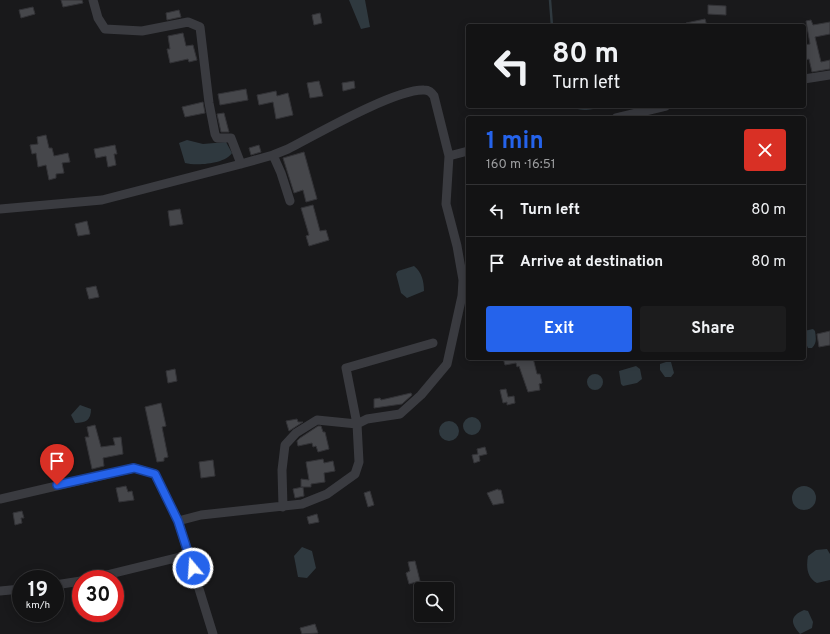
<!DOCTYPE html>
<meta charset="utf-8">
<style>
body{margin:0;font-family:Overpass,sans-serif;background:#1c1c1d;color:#f1f3f6;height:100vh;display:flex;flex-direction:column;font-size:15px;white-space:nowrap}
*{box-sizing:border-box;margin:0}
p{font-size:13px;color:#9d9ea0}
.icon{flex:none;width:22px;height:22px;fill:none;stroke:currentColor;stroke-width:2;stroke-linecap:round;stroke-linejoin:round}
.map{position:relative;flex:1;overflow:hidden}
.sheet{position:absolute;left:466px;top:116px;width:340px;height:244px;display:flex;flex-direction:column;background:#131314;border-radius:4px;box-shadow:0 2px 10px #0003,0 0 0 1px #323234}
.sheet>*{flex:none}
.hud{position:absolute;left:466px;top:24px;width:340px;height:84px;border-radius:4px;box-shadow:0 2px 10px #0003,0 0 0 1px #323234;background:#131314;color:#f1f3f6;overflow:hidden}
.controls{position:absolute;left:414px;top:582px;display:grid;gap:8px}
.controls a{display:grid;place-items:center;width:40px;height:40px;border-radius:4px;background:#131314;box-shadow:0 2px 10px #0003,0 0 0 1px #323234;font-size:20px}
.speed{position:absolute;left:12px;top:570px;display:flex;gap:8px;font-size:20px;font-weight:700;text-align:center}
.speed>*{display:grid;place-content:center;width:52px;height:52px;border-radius:50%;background:#131314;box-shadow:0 2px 10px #0003,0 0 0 1px #323234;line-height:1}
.speed small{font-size:10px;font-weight:400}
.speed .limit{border:6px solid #d22;background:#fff;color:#111}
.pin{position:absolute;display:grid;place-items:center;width:34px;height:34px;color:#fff;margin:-41px -17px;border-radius:50% 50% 50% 0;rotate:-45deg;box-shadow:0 0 4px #0007}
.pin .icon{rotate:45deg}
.me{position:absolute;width:44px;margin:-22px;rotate:342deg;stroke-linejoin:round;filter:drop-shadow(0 0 3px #0008)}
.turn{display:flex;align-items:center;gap:14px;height:84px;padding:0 20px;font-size:18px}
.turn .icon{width:52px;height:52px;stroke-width:2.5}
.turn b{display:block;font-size:28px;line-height:34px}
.round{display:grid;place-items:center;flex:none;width:42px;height:42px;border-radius:4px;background:#1c1c1d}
.summary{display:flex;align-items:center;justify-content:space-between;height:68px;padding:0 20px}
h1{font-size:24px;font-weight:700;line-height:30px;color:#2563eb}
.primary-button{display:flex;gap:8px;margin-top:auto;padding:8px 20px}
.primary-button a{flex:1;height:46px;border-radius:4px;background:#2563eb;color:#fff;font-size:16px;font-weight:700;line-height:46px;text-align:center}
.primary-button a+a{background:#1c1c1d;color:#f1f3f6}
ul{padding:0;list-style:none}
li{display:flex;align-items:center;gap:12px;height:52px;padding:0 20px;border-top:1px solid #323234}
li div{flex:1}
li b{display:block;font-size:15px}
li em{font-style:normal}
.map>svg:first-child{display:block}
.water{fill:#2f393f}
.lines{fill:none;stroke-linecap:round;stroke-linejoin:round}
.stream{stroke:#2f393f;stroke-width:2.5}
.building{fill:#46474b;stroke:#333337}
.street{stroke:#3a3b40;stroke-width:9}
.route-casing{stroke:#184099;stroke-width:10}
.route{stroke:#2563eb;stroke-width:7}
</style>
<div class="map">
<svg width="830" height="634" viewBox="0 0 830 634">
<rect width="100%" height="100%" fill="#19191b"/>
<path class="water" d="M 349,0 L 365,0 L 370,27 L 361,29 Z
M 187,140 L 203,144 L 226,142 L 232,153 C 225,164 197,166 185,163 L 179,143 Z
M 414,266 C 422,272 424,282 424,291 L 407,298 L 401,293 L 396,274 L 398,271 Z
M 813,329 L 815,331 C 816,338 817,343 812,348 L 808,348 L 804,339 L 804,331 Z
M 666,362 L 671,362 L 674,373 L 671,377 L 665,377 L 660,370 L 660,364 Z
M 636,366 L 640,369 L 642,379 L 637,383 L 623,386 L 621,384 L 619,371 Z
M587 382a8 8 0 1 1 16 0a8 8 0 1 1-16 0Z
M 80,405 L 91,409 C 91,420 86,423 75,423 L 71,415 Z
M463 426a9 9 0 1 1 18 0a9 9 0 1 1-18 0Z
M439 431a10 10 0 1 1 20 0a10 10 0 1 1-20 0Z
M792 498a12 12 0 1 1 24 0a12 12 0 1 1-24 0Z
M 302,547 L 312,551 L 316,568 L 307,578 L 298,577 L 294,556 Z
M 827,549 L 830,554 L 830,580 L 817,583 C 807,578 806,567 808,556 L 816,550 Z
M 804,610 L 808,611 L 813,622 L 812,628 L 800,634 C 790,623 790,616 804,610 Z"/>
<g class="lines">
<path class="stream" d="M 550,0 L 552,26
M 575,106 C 581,111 592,108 600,106"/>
</g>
<path class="building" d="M 61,0 L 82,0 L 83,3 L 63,7 Z
M 708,5 L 726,6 L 726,15 L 708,14 Z
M 33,7 L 35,14 L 21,18 L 19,10 Z
M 179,10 L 181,17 L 167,20 L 166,13 Z
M 320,13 L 322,23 L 314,25 L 312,15 Z
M 705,19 L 707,26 L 687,26 L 686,23 Z
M 811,20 L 813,25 L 830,22 L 830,34 L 815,37 L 821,62 L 830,60 L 830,69 L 812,72 L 809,59 L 804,60 L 804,45 L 810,44 L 806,21 Z
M 183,33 L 186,46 L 193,45 L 197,60 L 189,62 L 188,59 L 170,63 L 167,49 L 170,49 L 168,36 Z
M 319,81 L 323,96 L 310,98 L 307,83 Z
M 354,81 L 355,88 L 343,91 L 342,83 Z
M 246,89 L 248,100 L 220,105 L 218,94 Z
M 276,91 L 277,96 L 288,93 L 293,115 L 276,119 L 273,102 L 259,105 L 257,95 Z
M 203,102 L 205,113 L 185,117 L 182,107 Z
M 224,113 L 229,132 L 221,132 L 217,114 Z
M 46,135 L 49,148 L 52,148 L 54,156 L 68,153 L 70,162 L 62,163 L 64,173 L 56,174 L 56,178 L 49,180 L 46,165 L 38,167 L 36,153 L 32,154 L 30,145 L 38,144 L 37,137 Z
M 115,145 L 117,154 L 114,154 L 116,165 L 108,167 L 106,156 L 96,158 L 94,149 Z
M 259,145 L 261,152 L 251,155 L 249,148 Z
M 304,152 L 317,199 L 306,202 L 303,190 L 294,193 L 283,158 Z
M 313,205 L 320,231 L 326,230 L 329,240 L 309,246 L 306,236 L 309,235 L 301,208 Z
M 180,209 L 183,224 L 170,226 L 168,211 Z
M 87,221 L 90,234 L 78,236 L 75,224 Z
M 96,286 L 99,297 L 89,299 L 86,288 Z
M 830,331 L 830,345 L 819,347 L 817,334 Z
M 503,358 L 533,358 L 537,374 L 540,374 L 542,383 L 539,384 L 540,390 L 528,392 L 519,366 L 517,367 L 516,363 L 505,365 Z
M 175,369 L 177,381 L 168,383 L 166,371 Z
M 506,389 L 508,397 L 514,396 L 515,403 L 507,405 L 507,402 L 503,403 L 500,390 Z
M 411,393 L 412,395 L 402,404 L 374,408 L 374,399 L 380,398 L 381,400 Z
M 161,403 L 166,426 L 162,427 L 168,457 L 164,458 L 164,461 L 157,462 L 145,407 Z
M 297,419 L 298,422 L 303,422 L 289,431 L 286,421 Z
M 95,425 L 101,447 L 115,445 L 113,438 L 121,437 L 123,454 L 103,458 L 104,466 L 92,469 L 85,437 L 89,437 L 87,427 Z
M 318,426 L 321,426 L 323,432 L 325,432 L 329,449 L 318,452 L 316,446 L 313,447 L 312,443 L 298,446 L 297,441 L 300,438 Z
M 485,447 L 487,454 L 479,456 L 480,461 L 474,463 L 472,455 L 478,454 L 477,449 Z
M 323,459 L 324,463 L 333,461 L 335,471 L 324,473 L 325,482 L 311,484 L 311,487 L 301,487 L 301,479 L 309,480 L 306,462 Z
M 213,460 L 215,476 L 201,478 L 199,462 Z
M 126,486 L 128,492 L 132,491 L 134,500 L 119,502 L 116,488 Z
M 303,487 L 304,496 L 295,498 L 293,489 Z
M 498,489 L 498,490 L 501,490 L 504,503 L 493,505 L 487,493 Z
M 370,491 L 374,505 L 368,507 L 364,493 Z
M 22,511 L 24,518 L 21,518 L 22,523 L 15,525 L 13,513 Z
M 317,514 L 319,522 L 309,524 L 307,517 Z
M 415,561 L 420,581 L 409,584 L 406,573 L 410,571 L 408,562 Z
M 315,624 L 318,633 L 302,634 L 300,628 Z"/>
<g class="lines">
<path class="street" d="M 93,0 L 98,18 L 105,29 L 142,31 L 188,22 L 200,27 L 209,103 L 215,134 L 217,138 L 231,138 L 241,164
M 804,79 L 830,75
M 616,118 L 666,106
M 273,155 L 281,173 L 290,201
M 449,156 L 468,151
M 0,209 L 102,200 L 241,164 L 273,155 L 288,149 C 317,134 395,89 424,90 C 429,90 431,92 434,96 L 449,156 L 446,204 L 457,246 L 463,280 L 462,296 L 447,364 L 421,395 L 400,414 L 367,419 L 357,424 L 359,462 L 355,474 L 327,494 L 302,504 L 201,515 L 178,521
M 0,499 L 134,468 L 155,474 L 178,521 L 213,634
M 283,507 L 282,470 L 285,445 L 296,433 L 317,420 L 357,424 L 346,368 L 433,343
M 90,579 L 188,555
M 55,585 L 81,581
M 0,591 L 21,589"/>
</g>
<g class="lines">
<defs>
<path id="route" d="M 57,485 L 134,468 L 155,474 L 178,521 L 193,568"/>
</defs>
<use href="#route" class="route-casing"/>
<use href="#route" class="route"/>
</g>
</svg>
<div class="controls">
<a><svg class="icon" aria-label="search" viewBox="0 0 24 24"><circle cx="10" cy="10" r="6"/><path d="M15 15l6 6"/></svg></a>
</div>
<div class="speed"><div>19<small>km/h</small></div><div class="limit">30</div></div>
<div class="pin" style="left:57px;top:485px;background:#d93025"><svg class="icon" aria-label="arrive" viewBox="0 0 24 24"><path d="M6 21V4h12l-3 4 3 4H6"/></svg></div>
<svg class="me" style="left:193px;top:568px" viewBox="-20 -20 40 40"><circle r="17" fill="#2563eb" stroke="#fff" stroke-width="3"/><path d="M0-11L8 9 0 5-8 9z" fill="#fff"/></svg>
<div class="hud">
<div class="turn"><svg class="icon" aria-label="left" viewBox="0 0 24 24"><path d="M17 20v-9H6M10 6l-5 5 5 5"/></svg><div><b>80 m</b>Turn left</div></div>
</div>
<section class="sheet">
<div class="summary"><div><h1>1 min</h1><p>160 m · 16:51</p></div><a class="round" style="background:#d93025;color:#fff"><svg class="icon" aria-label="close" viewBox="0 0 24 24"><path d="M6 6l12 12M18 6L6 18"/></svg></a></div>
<ul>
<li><svg class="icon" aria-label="left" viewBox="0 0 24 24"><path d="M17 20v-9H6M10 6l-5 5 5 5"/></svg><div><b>Turn left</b></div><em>80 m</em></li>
<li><svg class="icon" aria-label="arrive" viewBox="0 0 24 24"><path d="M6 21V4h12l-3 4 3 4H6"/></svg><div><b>Arrive at destination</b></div><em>80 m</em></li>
</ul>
<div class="primary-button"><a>Exit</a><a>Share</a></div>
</section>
</div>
